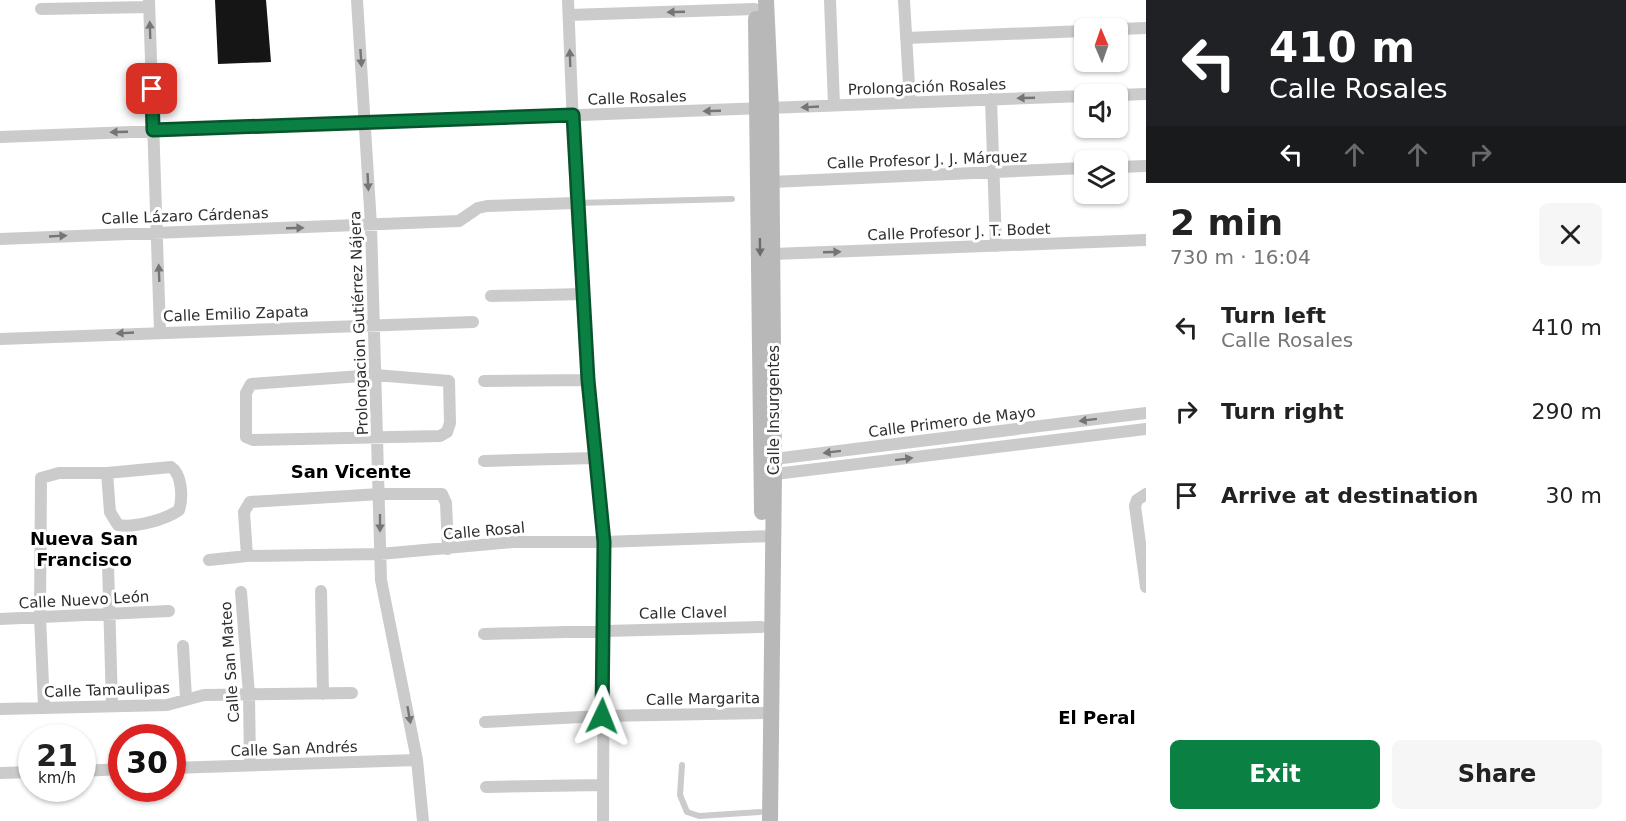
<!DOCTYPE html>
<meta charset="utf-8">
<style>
body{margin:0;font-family:"DejaVu Sans",sans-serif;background:#f6f6f6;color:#222;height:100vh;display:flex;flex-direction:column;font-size:22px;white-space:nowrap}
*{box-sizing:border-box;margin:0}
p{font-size:20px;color:#767676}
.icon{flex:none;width:33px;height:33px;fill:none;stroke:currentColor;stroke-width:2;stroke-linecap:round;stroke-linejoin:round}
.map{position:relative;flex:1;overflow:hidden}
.side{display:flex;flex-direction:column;background:#fff;width:480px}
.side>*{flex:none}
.banner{background:#202124;color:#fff;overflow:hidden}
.needle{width:39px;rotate:358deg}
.fabs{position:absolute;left:1074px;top:18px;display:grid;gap:12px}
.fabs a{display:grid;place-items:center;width:54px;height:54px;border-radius:9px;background:#fff;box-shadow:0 2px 4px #0004;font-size:30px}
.speed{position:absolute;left:18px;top:724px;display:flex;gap:12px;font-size:30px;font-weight:700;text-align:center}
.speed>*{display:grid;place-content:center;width:78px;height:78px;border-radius:50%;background:#fff;box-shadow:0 2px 4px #0004;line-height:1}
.speed small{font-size:15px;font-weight:400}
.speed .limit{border:9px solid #d22;background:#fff;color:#111}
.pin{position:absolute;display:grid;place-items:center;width:51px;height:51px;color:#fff;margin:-26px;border-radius:12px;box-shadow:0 3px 9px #0006}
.me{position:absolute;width:66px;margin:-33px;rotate:2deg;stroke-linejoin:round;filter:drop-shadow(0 0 4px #0008)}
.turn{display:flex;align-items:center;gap:21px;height:126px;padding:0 24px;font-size:27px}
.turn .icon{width:78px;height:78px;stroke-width:2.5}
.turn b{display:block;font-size:42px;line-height:51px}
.lanes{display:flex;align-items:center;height:57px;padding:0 24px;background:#0003;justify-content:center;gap:30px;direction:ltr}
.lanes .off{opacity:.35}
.round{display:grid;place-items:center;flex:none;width:63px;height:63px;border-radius:9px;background:#f6f6f6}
.head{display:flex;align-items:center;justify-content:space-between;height:102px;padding:0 24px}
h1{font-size:36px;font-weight:600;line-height:45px}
.cta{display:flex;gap:12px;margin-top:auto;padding:12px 24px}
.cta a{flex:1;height:69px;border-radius:9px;background:#0b8043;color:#fff;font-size:24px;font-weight:600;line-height:69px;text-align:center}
.cta a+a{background:#f6f6f6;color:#222}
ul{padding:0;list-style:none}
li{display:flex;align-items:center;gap:18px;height:84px;padding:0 24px}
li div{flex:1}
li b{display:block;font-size:22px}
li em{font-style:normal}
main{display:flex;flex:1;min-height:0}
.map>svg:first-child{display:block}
.building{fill:#151515}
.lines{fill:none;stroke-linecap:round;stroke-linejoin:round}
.service{stroke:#cbcbcb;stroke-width:6}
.minor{stroke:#cbcbcb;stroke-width:12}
.secondary{stroke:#b8b8b8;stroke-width:16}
.oneway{fill:#757575}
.oneway2{fill:#6c6c6c}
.route-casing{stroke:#07532c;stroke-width:15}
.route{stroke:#0b8043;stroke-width:10}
.labels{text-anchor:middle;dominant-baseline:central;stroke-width:6;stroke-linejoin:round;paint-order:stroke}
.street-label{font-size:15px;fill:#2e2e2e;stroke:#fff}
.quarter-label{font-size:18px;font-weight:bold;fill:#000;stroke:#fff}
</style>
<main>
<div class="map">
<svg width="1146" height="821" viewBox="0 0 1146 821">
<rect width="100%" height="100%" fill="#fff"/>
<path class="building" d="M 215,0 L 266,0 L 271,62 L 218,64 Z"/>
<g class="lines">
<path class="service" d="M 576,203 L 732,199
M 682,765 L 680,795 L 687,812 L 699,816 L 760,812"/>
<path class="minor" d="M 149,0 L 160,332
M 357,0 L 371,225 L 381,580 L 417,760 L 423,821
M 568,0 L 576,203 L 588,380 L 604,542 L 603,821
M 830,0 L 834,105
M 904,0 L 910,102
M 41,9 L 149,7
M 569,15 L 755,9
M 1118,29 L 1146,28
M 906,38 L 1084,31
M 1118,95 L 1146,94
M 991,99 L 996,246
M 0,137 L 1084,96
M 1118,167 L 1146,166
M 771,182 L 1084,168
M 0,239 L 459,221 L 478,208 L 487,206 L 576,203
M 773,254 L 1146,240
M 491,296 L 584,294
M 0,339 L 473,322
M 375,375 L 449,381 L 450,423 L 447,432 L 440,436 L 253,440 L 246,437 L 246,393 L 251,384 Z
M 484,381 L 588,380
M 766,460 L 1146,413
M 484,461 L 595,458
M 767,475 L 1146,429
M 1146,494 L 1137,500 L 1135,506 L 1146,587
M 247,556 L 244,512 L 250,502 L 380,494 L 442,494 L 446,503 L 448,549
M 209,560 L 247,556 L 380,554 L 513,542 L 604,542 L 773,536
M 108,564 L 112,705
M 321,591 L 323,694
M 241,592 L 249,694 L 250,765
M 0,619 L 169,611
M 484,634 L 761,627
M 183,646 L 186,698
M 44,707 L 40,617 L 41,478 L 59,473 L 107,473 L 171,467 C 182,474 183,498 179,510 C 165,520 134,528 118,525 L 110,512 L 107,473
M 0,709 L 167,705 L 204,695 L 352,693
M 485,722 L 602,716 L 769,713
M 172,768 L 417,760
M 82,771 L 122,769
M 0,773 L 32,772
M 486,787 L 603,785"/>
<path class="secondary" d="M 766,0 L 771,109 L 774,474 L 770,821
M 756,19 L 762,512"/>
</g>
<defs><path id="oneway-solid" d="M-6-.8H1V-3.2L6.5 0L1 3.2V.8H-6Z" transform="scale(1.5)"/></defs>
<g class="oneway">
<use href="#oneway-solid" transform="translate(676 12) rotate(178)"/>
<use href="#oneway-solid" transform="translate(150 30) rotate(-92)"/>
<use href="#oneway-solid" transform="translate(361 58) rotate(86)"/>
<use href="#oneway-solid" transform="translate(570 58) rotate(-92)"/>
<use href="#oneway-solid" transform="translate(1026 98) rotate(178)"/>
<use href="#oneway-solid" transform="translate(810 107) rotate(177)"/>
<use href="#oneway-solid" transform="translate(712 111) rotate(178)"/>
<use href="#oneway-solid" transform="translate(119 132) rotate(178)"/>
<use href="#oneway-solid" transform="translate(368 182) rotate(87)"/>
<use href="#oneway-solid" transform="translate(295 228) rotate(-2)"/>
<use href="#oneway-solid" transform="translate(58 236) rotate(-3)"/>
<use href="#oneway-solid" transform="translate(832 252) rotate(-2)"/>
<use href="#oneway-solid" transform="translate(159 273) rotate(-92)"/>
<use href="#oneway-solid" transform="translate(125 333) rotate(177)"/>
<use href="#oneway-solid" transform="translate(1088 420) rotate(173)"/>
<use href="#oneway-solid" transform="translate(832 452) rotate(173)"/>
<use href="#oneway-solid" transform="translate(904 459) rotate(-7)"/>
<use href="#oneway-solid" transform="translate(380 523) rotate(90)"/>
<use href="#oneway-solid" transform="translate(409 715) rotate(80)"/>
</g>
<use class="oneway2" href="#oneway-solid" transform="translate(760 247) rotate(89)"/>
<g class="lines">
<defs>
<path id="route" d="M 152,89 L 153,130 L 573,115 L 588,380 L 604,542 L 602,716"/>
</defs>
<use href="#route" class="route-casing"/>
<use href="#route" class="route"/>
</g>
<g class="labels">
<g class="street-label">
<text transform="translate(927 87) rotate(-2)">Prolongación Rosales</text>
<text transform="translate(637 98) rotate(-2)">Calle Rosales</text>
<text transform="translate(927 160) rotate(-2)">Calle Profesor J. J. Márquez</text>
<text transform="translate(185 216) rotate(-2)">Calle Lázaro Cárdenas</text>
<text transform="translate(959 232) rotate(-2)">Calle Profesor J. T. Bodet</text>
<text transform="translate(236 314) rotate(-2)">Calle Emilio Zapata</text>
<text transform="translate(359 323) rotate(-92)">Prolongacion Gutiérrez Nájera</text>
<text transform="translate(774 410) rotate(-90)">Calle Insurgentes</text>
<text transform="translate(952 422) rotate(-7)">Calle Primero de Mayo</text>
<text transform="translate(484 531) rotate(-5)">Calle Rosal</text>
<text transform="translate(84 600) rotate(-3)">Calle Nuevo León</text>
<text transform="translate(683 613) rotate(-1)">Calle Clavel</text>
<text transform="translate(230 662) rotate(-94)">Calle San Mateo</text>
<text transform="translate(107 690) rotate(-2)">Calle Tamaulipas</text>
<text transform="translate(703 699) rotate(-1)">Calle Margarita</text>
<text transform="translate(294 749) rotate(-2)">Calle San Andrés</text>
</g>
<g class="quarter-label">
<text x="351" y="471">San Vicente</text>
<text x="84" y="538">Nueva San<tspan x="84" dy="21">Francisco</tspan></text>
<text x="1097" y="717">El Peral</text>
</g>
</g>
</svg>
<div class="fabs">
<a><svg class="needle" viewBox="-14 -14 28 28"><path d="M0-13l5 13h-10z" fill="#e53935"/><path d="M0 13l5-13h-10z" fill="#767676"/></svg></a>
<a><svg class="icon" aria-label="sound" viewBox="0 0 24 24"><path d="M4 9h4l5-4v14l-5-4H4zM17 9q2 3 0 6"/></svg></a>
<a><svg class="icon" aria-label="layers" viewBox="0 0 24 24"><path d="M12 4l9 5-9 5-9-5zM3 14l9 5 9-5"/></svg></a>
</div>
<div class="speed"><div>21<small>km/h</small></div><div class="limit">30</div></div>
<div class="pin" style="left:152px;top:89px;background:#d93025"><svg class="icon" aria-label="arrive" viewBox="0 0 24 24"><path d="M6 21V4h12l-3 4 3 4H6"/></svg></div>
<svg class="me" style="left:602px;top:716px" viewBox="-20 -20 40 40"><path d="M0-17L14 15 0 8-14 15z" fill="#0b8043" stroke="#fff" stroke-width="4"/></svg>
</div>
<section class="side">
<div class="banner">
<div class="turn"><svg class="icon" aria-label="left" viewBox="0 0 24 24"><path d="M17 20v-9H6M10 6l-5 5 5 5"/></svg><div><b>410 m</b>Calle Rosales</div></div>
<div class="lanes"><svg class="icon" aria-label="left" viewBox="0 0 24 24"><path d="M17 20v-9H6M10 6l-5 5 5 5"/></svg><svg class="icon off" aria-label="ahead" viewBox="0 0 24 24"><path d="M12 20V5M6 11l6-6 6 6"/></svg><svg class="icon off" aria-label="ahead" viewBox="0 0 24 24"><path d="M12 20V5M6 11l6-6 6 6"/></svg><svg class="icon off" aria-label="right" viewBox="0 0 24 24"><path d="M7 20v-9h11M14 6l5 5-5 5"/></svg></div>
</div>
<div class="head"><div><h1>2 min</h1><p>730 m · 16:04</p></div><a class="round"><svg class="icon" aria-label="close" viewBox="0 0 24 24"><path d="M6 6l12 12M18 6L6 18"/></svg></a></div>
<ul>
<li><svg class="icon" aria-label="left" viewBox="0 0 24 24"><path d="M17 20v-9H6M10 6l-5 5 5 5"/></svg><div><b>Turn left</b><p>Calle Rosales</p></div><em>410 m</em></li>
<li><svg class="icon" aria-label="right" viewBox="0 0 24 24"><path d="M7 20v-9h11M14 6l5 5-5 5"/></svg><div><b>Turn right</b></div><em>290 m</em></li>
<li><svg class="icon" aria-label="arrive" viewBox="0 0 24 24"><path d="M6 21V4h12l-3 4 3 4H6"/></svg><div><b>Arrive at destination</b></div><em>30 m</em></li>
</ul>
<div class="cta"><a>Exit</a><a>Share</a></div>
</section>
</main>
